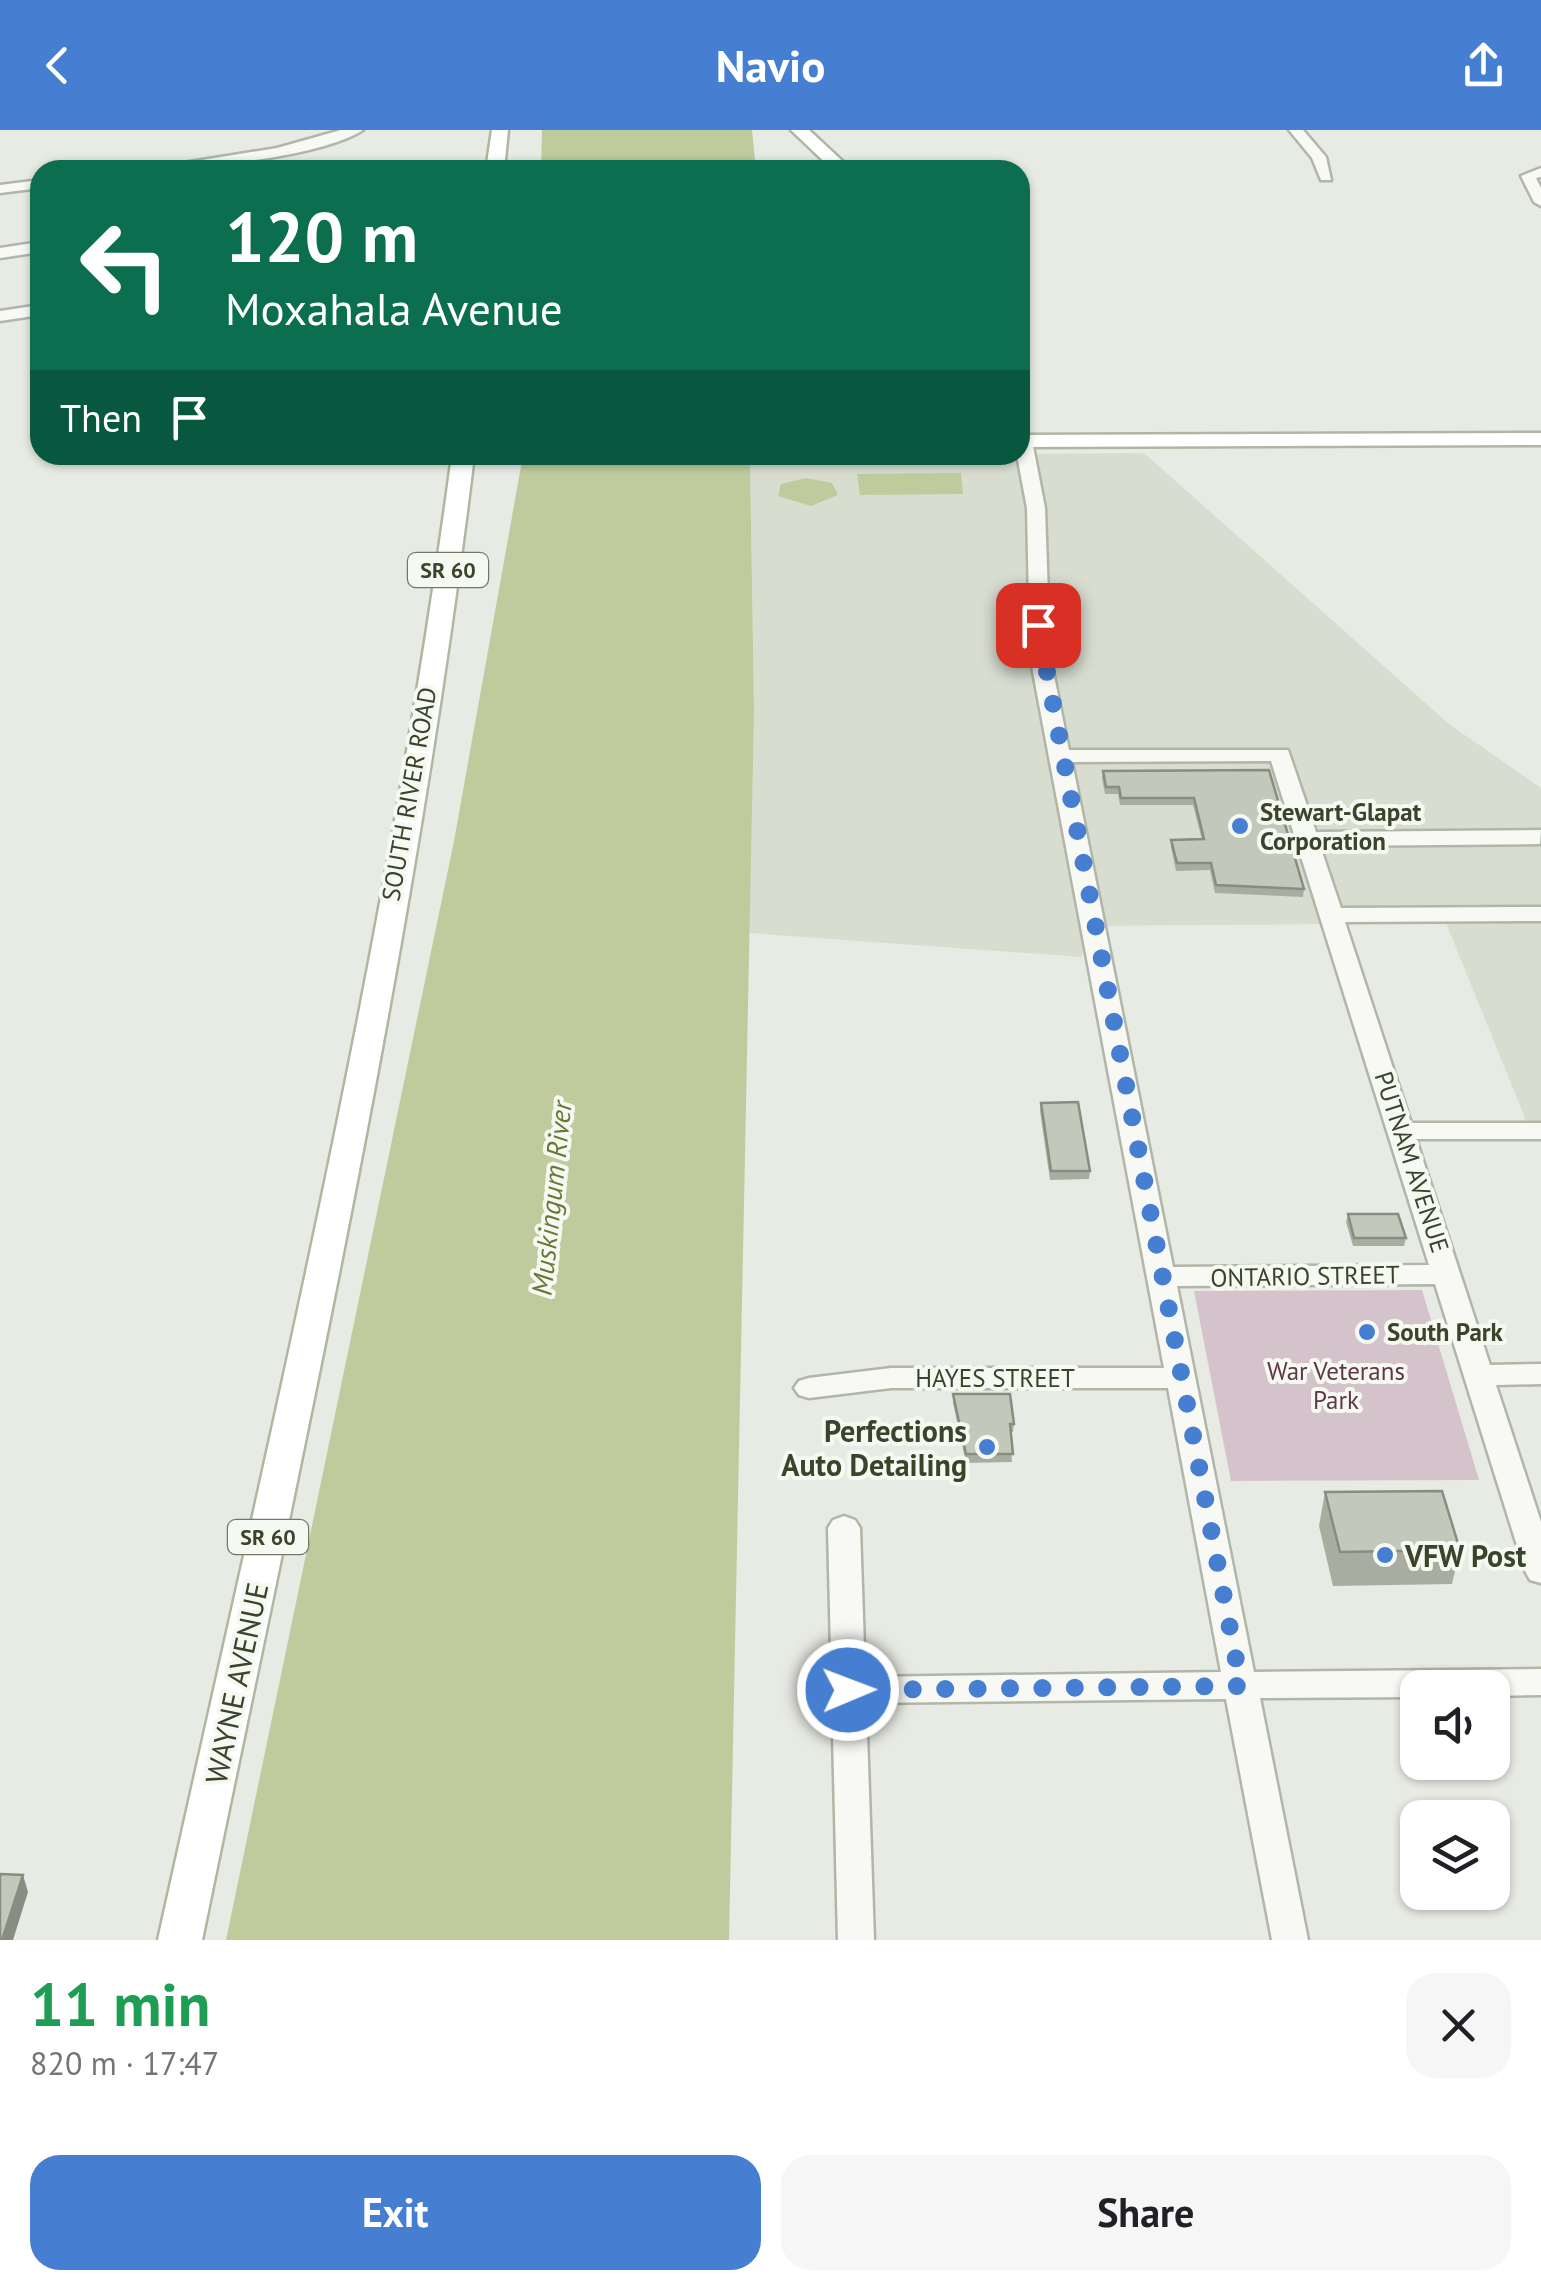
<!DOCTYPE html>
<meta charset="utf-8">
<style>
body{margin:0;font-family:"PT Sans",sans-serif;background:#f6f6f6;color:#202124;height:100vh;display:flex;flex-direction:column;font-size:38px;white-space:nowrap}
*{box-sizing:border-box;margin:0}
p{font-size:32px;color:#757577}
.icon{flex:none;width:55px;height:55px;fill:none;stroke:currentColor;stroke-width:2;stroke-linecap:round;stroke-linejoin:round}
.map{position:relative;height:1810px;overflow:hidden}
.side{display:flex;flex-direction:column;background:#fff;flex:1}
.side>*{flex:none}
.top-card{position:absolute;left:30px;top:30px;width:1000px;height:305px;border-radius:30px;box-shadow:0 2px 8px #0004;background:#0b6e4f;color:#fff;overflow:hidden}
.fabs{position:absolute;left:1400px;top:1540px;display:grid;gap:20px}
.fabs a{display:grid;place-items:center;width:110px;height:110px;border-radius:20px;background:#fff;box-shadow:0 2px 8px #0004;font-size:50px}
.pin{position:absolute;display:grid;place-items:center;width:85px;height:85px;color:#fff;margin:-42px;border-radius:20px;box-shadow:0 5px 15px #0006}
.me{position:absolute;width:110px;margin:-55px;rotate:89deg;stroke-linejoin:round;filter:drop-shadow(0 0 8px #0008)}
.turn{display:flex;align-items:center;gap:35px;height:210px;padding:0 30px;font-size:45px}
.turn .icon{width:130px;height:130px;stroke-width:2.5}
.turn b{display:block;font-size:70px;line-height:85px}
.then{display:flex;align-items:center;height:95px;padding:0 30px;background:#0003;gap:20px;font-size:38px}
.round{display:grid;place-items:center;flex:none;width:105px;height:105px;border-radius:30px;background:#f6f6f6}
.summary{display:flex;align-items:center;justify-content:space-between;height:170px;padding:0 30px}
h1{font-size:60px;font-weight:700;line-height:75px;color:#1e9e55}
.primary-button{display:flex;gap:20px;margin-top:auto;padding:20px 30px}
.primary-button a{flex:1;height:115px;border-radius:30px;background:#467fd1;color:#fff;font-size:40px;font-weight:700;line-height:115px;text-align:center}
.primary-button a+a{background:#f6f6f6;color:#202124}
header{display:flex;justify-content:space-between;align-items:center;height:130px;padding:0 30px;background:#467fd1;color:#fff;font-size:45px;font-weight:700}
.map>svg:first-child{display:block}
.built{fill:#d8ddd0}
.green{fill:#d5c3cc}
.water{fill:#bfcb9d}
.lines{fill:none;stroke-linecap:round;stroke-linejoin:round}
.minor-casing{stroke:#b0b6a8;stroke-width:5}
.major-casing{stroke:#b0b7a1;stroke-width:5}
.minor{fill:#f8f9f5;fill-rule:evenodd}
.major{fill:#fff;fill-rule:evenodd}
.wall{fill:#a8ada0}
.shaded-wall{fill:#888d82}
.building{fill:#c3c9ba;stroke:#888d82;stroke-width:2.5}
.route{stroke:#467fd1;stroke-width:18;stroke-dasharray:0 32.4}
.poi-dot{fill:#467fd1;stroke:#f6f8f2;stroke-width:4}
.labels{text-anchor:middle;dominant-baseline:central;stroke-width:8;stroke-linejoin:round;paint-order:stroke}
.shield{fill:#f6f8f2;stroke:#727a66;stroke-width:2.5}
.shield-label{font-size:22px;font-weight:bold;fill:#3a442a}
.street-label{font-size:25px;fill:#3a442a;stroke:#f6f8f2}
.poi-label{font-size:25px;font-weight:bold;fill:#3a442a;stroke:#f6f8f2;text-anchor:start}
.park-label{font-size:25px;fill:#603749;stroke:#f6f8f2}
.water-label{font-size:28px;font-style:italic;fill:#647933;stroke:#f6f8f2}
.near-poi-label{font-size:30px;font-weight:bold;fill:#3a442a;stroke:#f6f8f2;text-anchor:end}
.near-street-label{font-size:30px;fill:#3a442a;stroke:#f6f8f2}
</style>
<header><svg class="icon" aria-label="back" viewBox="0 0 24 24"><path d="M15 5l-7 7 7 7"/></svg>Navio<svg class="icon" aria-label="share" viewBox="0 0 24 24"><path d="M12 15V3M7 8l5-5 5 5M5 13v7h14v-7"/></svg></header>
<div class="map">
<svg width="1541" height="1810" viewBox="0 0 1541 1810">
<rect width="100%" height="100%" fill="#e8ebe3"/>
<path class="built" d="M 1144,323 L 1449,594 L 1541,658 L 1541,1006 L 1527,993 L 1446,793 L 1085,796 L 1082,827 L 749,803 L 754,582 L 750,326 Z"/>
<path class="green" d="M 1422,1160 L 1479,1350 L 1231,1351 L 1194,1161 Z"/>
<path class="water" d="M 542,0 L 752,0 L 756,40 L 541,40 Z
M 523,325 L 750,325 L 754,582 L 729,1810 L 226,1810 L 454,711 Z
M 961,343 L 963,364 L 860,365 L 857,344 Z
M 806,348 L 832,353 L 838,365 L 811,376 L 778,366 L 781,354 Z"/>
<g class="lines">
<defs>
<path id="minor" d="M 341,0 L 363,0 C 322,27 192,40 140,40 L 277,18 Z
M 1289,0 L 1303,0 L 1326,27 L 1331,50 L 1321,50 L 1312,28 Z
M 1541,38 L 1541,47 L 1536,48 L 1541,58 L 1541,76 L 1534,72 L 1521,46 Z
M 40,50 L 40,58 L 0,63 L 0,55 Z
M 40,112 L 40,122 L 0,128 L 0,118 Z
M 40,175 L 40,185 L 0,191 L 0,181 Z
M 1020,306 L 1032,311 L 1045,378 L 1050,526 L 1069,620 L 1288,620 L 1316,702 L 1541,700 L 1540,714 L 1320,716 L 1341,778 L 1541,777 L 1541,791 L 1345,792 L 1411,993 L 1541,993 L 1541,1009 L 1416,1009 L 1490,1235 L 1541,1234 L 1541,1254 L 1496,1255 L 1541,1392 L 1541,1453 L 1530,1450 L 1525,1441 L 1435,1154 L 1177,1156 L 1254,1542 L 1541,1539 L 1541,1565 L 1492,1566 L 1492,1558 L 1418,1558 L 1418,1567 L 1260,1568 L 1308,1810 L 1272,1810 L 1226,1569 L 866,1573 L 874,1810 L 838,1810 L 828,1398 L 833,1390 L 844,1386 L 855,1390 L 860,1398 L 865,1547 L 1221,1542 L 1168,1258 L 891,1258 L 809,1268 L 799,1265 L 794,1258 L 799,1251 L 809,1248 L 891,1238 L 1164,1238 L 1030,526 L 1027,378 L 1017,325 ZM 1271,631 L 1429,1135 L 1173,1137 L 1072,632 Z"/>
<path id="major" d="M 492,0 L 508,0 L 504,40 L 486,40 Z
M 791,0 L 809,0 L 852,40 L 833,40 Z
M 1541,303 L 1541,315 L 1020,317 L 1020,305 Z
M 452,325 L 474,325 C 414,825 303,1317 202,1810 L 158,1810 C 267,1318 386,825 452,325 Z"/>
</defs>
<use href="#minor" class="minor-casing"/>
<use href="#major" class="major-casing"/>
<use href="#minor" class="minor"/>
<use href="#major" class="major"/>
</g>
<path class="wall" d="M 1269,640 L 1304,759 L 1303,767 L 1215,763 L 1210,740 L 1176,741 L 1171,717 L 1171,710 L 1202,710 L 1193,675 L 1120,675 L 1118,664 L 1105,664 L 1102,648 L 1103,641 Z
M 1041,973 L 1090,1041 L 1089,1049 L 1050,1050 L 1040,981 Z
M 1348,1084 L 1406,1108 L 1404,1116 L 1353,1116 L 1346,1092 Z
M 953,1264 L 1014,1294 L 1013,1302 L 1010,1302 L 1012,1332 L 966,1333 L 953,1273 Z
M 1325,1362 L 1460,1420 L 1452,1454 L 1333,1456 L 1319,1396 Z"/>
<path class="shaded-wall" d="M 23,1745 L 28,1762 L 13,1810 L 2,1810 Z"/>
<path class="building" d="M 1269,640 L 1304,759 L 1216,755 L 1211,733 L 1177,733 L 1171,710 L 1204,709 L 1194,668 L 1121,668 L 1119,657 L 1106,657 L 1103,641 Z
M 1078,972 L 1090,1041 L 1051,1041 L 1041,973 Z
M 1348,1084 L 1398,1084 L 1406,1108 L 1354,1108 Z
M 953,1264 L 1010,1264 L 1014,1294 L 1010,1294 L 1013,1324 L 966,1324 Z
M 1442,1361 L 1460,1420 L 1340,1422 L 1325,1362 Z
M 0,1744 L 23,1745 L 2,1810 L 0,1810 Z"/>
<g class="lines">
<path class="route" d="M 848,1560 L 1241,1556 L 1038,495"/>
</g>
<g class="poi-dot">
<circle cx="1240" cy="696" r="10"/>
<circle cx="1367" cy="1202" r="10"/>
<circle cx="987" cy="1317" r="10"/>
<circle cx="1385" cy="1425" r="10"/>
</g>
<g class="labels">
<g class="shield">
<rect x="408" y="423" width="80" height="34" rx="8"/>
<rect x="228" y="1390" width="80" height="34" rx="8"/>
</g>
<g class="shield-label">
<text x="448" y="440">SR 60</text>
<text x="268" y="1407">SR 60</text>
</g>
<g class="street-label">
<text transform="translate(409 664) rotate(-80)">SOUTH RIVER ROAD</text>
<text transform="translate(1412 1032) rotate(72)">PUTNAM AVENUE</text>
<text transform="translate(1305 1146) rotate(-1)">ONTARIO STREET</text>
<text x="995" y="1248">HAYES STREET</text>
</g>
<g class="poi-label">
<text x="1260" y="682">Stewart-Glapat<tspan x="1260" dy="29">Corporation</tspan></text>
<text x="1387" y="1202">South Park</text>
</g>
<g class="park-label">
<text x="1336" y="1241">War Veterans<tspan x="1336" dy="29">Park</tspan></text>
</g>
<g class="water-label">
<text transform="translate(551 1068) rotate(-84)">Muskingum River</text>
</g>
<g class="near-poi-label">
<text x="967" y="1300">Perfections<tspan x="967" dy="34">Auto Detailing</tspan></text>
<text x="1405" y="1425" text-anchor="start">VFW Post</text>
</g>
<g class="near-street-label">
<text transform="translate(236 1553) rotate(-78)">WAYNE AVENUE</text>
</g>
</g>
</svg>
<div class="fabs">
<a><svg class="icon" aria-label="sound" viewBox="0 0 24 24"><path d="M4 9h4l5-4v14l-5-4H4zM17 9q2 3 0 6"/></svg></a>
<a><svg class="icon" aria-label="layers" viewBox="0 0 24 24"><path d="M12 4l9 5-9 5-9-5zM3 14l9 5 9-5"/></svg></a>
</div>
<div class="pin" style="left:1038px;top:495px;background:#d93025"><svg class="icon" aria-label="arrive" viewBox="0 0 24 24"><path d="M6 21V4h12l-3 4 3 4H6"/></svg></div>
<svg class="me" style="left:848px;top:1560px" viewBox="-20 -20 40 40"><circle r="17" fill="#467fd1" stroke="#fff" stroke-width="3"/><path d="M0-11L8 9 0 5-8 9z" fill="#fff"/></svg>
<div class="top-card">
<div class="turn"><svg class="icon" aria-label="left" viewBox="0 0 24 24"><path d="M17 20v-9H6M10 6l-5 5 5 5"/></svg><div><b>120 m</b>Moxahala Avenue</div></div>
<div class="then">Then<svg class="icon" aria-label="arrive" viewBox="0 0 24 24"><path d="M6 21V4h12l-3 4 3 4H6"/></svg></div>
</div>
</div>
<section class="side">
<div class="summary"><div><h1>11 min</h1><p>820 m · 17:47</p></div><a class="round"><svg class="icon" aria-label="close" viewBox="0 0 24 24"><path d="M6 6l12 12M18 6L6 18"/></svg></a></div>
<div class="primary-button"><a>Exit</a><a>Share</a></div>
</section>
